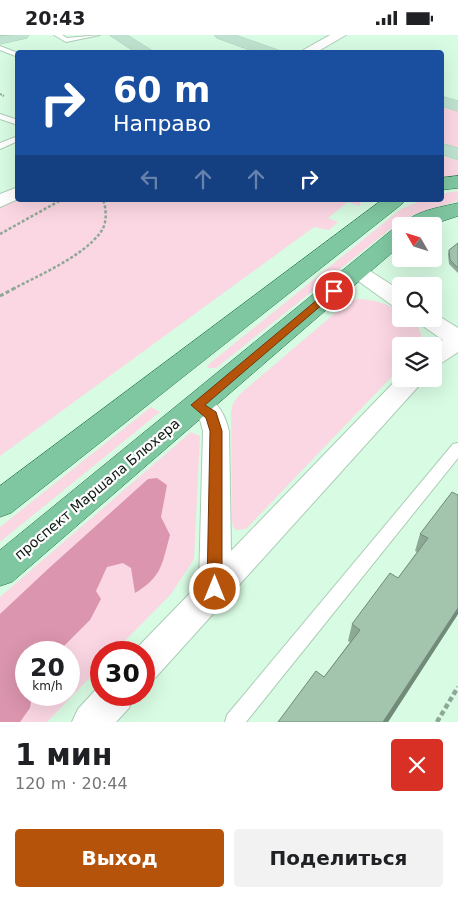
<!DOCTYPE html>
<html lang="ru">
<meta charset="utf-8">
<style>
body{margin:0;font-family:"DejaVu Sans",sans-serif;background:#f2f2f2;color:#202124;height:100vh;display:flex;flex-direction:column;font-size:19px;white-space:nowrap}
*{box-sizing:border-box;margin:0}
p{font-size:16px;color:#757577}
.icon{flex:none;width:28px;height:28px;fill:none;stroke:currentColor;stroke-width:2;stroke-linecap:round;stroke-linejoin:round}
.map{position:relative;height:687px;overflow:hidden}
.details{display:flex;flex-direction:column;background:#fff;flex:1}
.details>*{flex:none}
.top-card{position:absolute;left:15px;top:15px;width:429px;height:152px;border-radius:5px;box-shadow:0 5px 20px #0002;background:#1a4fa0;color:#fff;overflow:hidden}
.needle{width:32px;rotate:309deg}
.controls{position:absolute;left:392px;top:182px;display:grid;gap:10px}
.controls a{display:grid;place-items:center;width:50px;height:50px;border-radius:5px;background:#fff;box-shadow:0 5px 20px #0002;font-size:25px}
.speed{position:absolute;left:15px;top:606px;display:flex;gap:10px;font-size:25px;font-weight:700;text-align:center}
.speed>*{display:grid;place-content:center;width:65px;height:65px;border-radius:50%;background:#fff;box-shadow:0 5px 20px #0002;line-height:1}
.speed small{font-size:12px;font-weight:400}
.speed .limit{border:8px solid #d22;background:#fff;color:#111}
.pin{position:absolute;display:grid;place-items:center;width:42px;height:42px;color:#fff;margin:-21px;border:2px solid #fff;border-radius:50%;box-shadow:0 1px 5px #0007}
.me{position:absolute;width:55px;margin:-28px;rotate:0deg;stroke-linejoin:round;filter:drop-shadow(0 0 4px #0008)}
.turn{display:flex;align-items:center;gap:18px;height:105px;padding:0 15px;font-size:22px}
.turn .icon{width:65px;height:65px;stroke-width:2.5}
.turn b{display:block;font-size:35px;line-height:42px}
.lanes{display:flex;align-items:center;height:48px;padding:0 15px;background:#0003;justify-content:center;gap:25px;direction:ltr}
.lanes .off{opacity:.35}
.round{display:grid;place-items:center;flex:none;width:52px;height:52px;border-radius:5px;background:#f2f2f2}
.overview{display:flex;align-items:center;justify-content:space-between;height:85px;padding:0 15px}
h1{font-size:30px;font-weight:700;line-height:38px}
.button{display:flex;gap:10px;margin-top:auto;padding:10px 15px}
.button a{flex:1;height:58px;border-radius:5px;background:#b45309;color:#fff;font-size:20px;font-weight:700;line-height:58px;text-align:center}
.button a+a{background:#f2f2f2;color:#202124}
.status{display:flex;justify-content:space-between;align-items:center;height:35px;padding:0 25px;background:#fff;direction:ltr}
.status svg{height:14px;fill:currentColor}
.map>svg:first-child{display:block}
.green{fill:#fbd7e3;fill-rule:evenodd}
.forest{fill:#db95ae}
.lines{fill:none;stroke-linecap:round;stroke-linejoin:round}
.lane-casing{stroke:#abcdb6;stroke-width:2}
.street-casing{stroke:#abcdb6;stroke-width:2}
.secondary-casing{stroke:#abcdb6;stroke-width:1}
.primary-casing{stroke:#1f7246;stroke-width:1}
.path-far3{stroke:#8da896;stroke-width:2;stroke-dasharray:2 1;stroke-linecap:butt}
.path-far2{stroke:#8da896;stroke-width:2.5;stroke-dasharray:3 2;stroke-linecap:butt}
.path-far1{stroke:#8da896;stroke-width:3;stroke-dasharray:4 2.5;stroke-linecap:butt}
.path{stroke:#8da896;stroke-width:4.5;stroke-dasharray:5 3;stroke-linecap:butt}
.lane{fill:#fff;fill-rule:evenodd}
.street{fill:#fff;fill-rule:evenodd}
.secondary{fill:#bfe3d0;fill-rule:evenodd}
.primary{fill:#7fc7a1;fill-rule:evenodd}
.wall{fill:#8ca996}
.shaded-wall{fill:#728a7a}
.building{fill:#a3c5ae;stroke:#728a7a}
.route{fill:#b45309;stroke:#753606}
.labels{text-anchor:middle;dominant-baseline:central;stroke-width:4.5;stroke-linejoin:round;paint-order:stroke}
.street-label{font-size:14px;fill:#0c1910;stroke:#fefefe}
</style>
<div class="status"><b>20:43</b><svg viewBox="0 0 49 12"><path d="M0 12V9h3v3zM5 12V6h3v6zM10 12V3h3v9zM15 12V0h3v12zM26 1h20v11H26zM47 4h2v5h-2z"/></svg></div>
<div class="map">
<svg width="458" height="687" viewBox="0 0 458 687">
<rect width="100%" height="100%" fill="#d8fbe3"/>
<path class="green" d="M 441,72 L 458,76 L 458,113 L 441,107 Z
M 441,120 L 458,126 L 458,141 L 441,144 Z
M 458,156 L 458,166 L 413,180 L 394,191 L 216,333 L 207,333 L 209,329 L 401,174 L 423,165 L 441,165 L 441,159 Z
M 17,164 L 358,165 L 361,167 L 359,171 L 348,167 L 328,183 L 338,187 L 329,195 L 314,192 L 0,421 L 0,173 Z
M 357,264 C 373,264 388,269 401,277 L 401,284 L 411,284 C 419,292 424,300 420,311 L 401,311 L 401,332 L 246,494 L 236,495 L 233,491 L 232,486 L 231,377 L 233,368 L 240,359 L 348,267 Z
M 151,372 L 160,377 L 0,507 L 0,492 Z
M 191,397 L 200,401 L 194,524 L 171,559 L 114,617 L 101,618 L 101,631 L 47,687 L 0,687 L 0,562 ZM 26,618 L 69,618 L 69,660 L 26,660 Z"/>
<path class="forest" d="M 157,443 L 167,450 L 161,482 L 170,500 C 162,529 162,542 135,558 L 131,533 L 123,528 L 107,532 L 96,556 L 101,564 L 90,585 L 58,617 L 26,618 L 26,660 L 32,660 L 30,673 L 20,687 L 0,687 L 0,579 L 48,534 L 148,444 Z"/>
<g class="lines">
<defs>
<path id="lane" d="M 54,0 L 62,0 L 67,3 L 100,0 L 66,7 Z
M 0,11 L 18,18 L 18,22 L 0,15 Z
M 0,79 L 18,85 L 18,90 L 0,84 Z
M 18,101 L 18,106 L 0,114 L 0,108 Z
M 458,408 L 458,423 L 246,687 L 225,687 L 227,680 L 453,409 Z"/>
<path id="street" d="M 330,0 L 346,0 L 315,18 L 298,18 Z
M 18,152 L 18,164 L 0,172 L 0,159 Z
M 357,230 L 364,232 L 401,256 L 401,273 L 393,271 L 350,240 L 346,236 L 350,232 Z
M 434,278 L 458,293 L 458,317 L 443,327 L 434,329 L 434,311 L 432,311 L 443,305 L 420,289 L 417,284 L 434,284 Z
M 401,340 L 401,344 L 425,344 L 156,642 L 144,647 L 144,618 L 132,618 L 199,549 L 203,396 L 200,385 L 188,376 L 184,370 L 188,364 C 213,356 224,375 229,396 L 231,516 Z
M 101,649 L 101,660 L 134,660 L 129,673 L 116,687 L 72,687 L 78,674 Z"/>
<path id="secondary" d="M 29,0 L 27,3 L 0,9 L 0,1 Z
M 110,0 L 127,0 L 156,18 L 137,18 Z
M 215,0 L 235,0 L 278,15 L 280,18 L 258,18 L 217,3 Z
M 441,61 L 458,66 L 458,76 L 441,71 Z
M 441,108 L 458,113 L 458,125 L 441,119 Z"/>
<path id="primary" d="M 458,141 L 458,153 L 441,155 L 441,143 Z
M 382,165 L 405,165 L 402,169 L 11,478 L 0,482 L 0,451 Z
M 458,168 L 458,181 L 428,191 L 402,191 C 412,176 441,172 458,168 Z
M 401,192 L 401,210 L 12,547 L 0,551 L 0,515 L 393,194 Z"/>
</defs>
<use href="#lane" class="lane-casing"/>
<use href="#street" class="street-casing"/>
<use href="#secondary" class="secondary-casing"/>
<use href="#primary" class="primary-casing"/>
<path class="path-far3" d="M 0,59 L 4,61"/>
<path class="path-far2" d="M 0,199 L 61,165
M 13,254 C 39,240 82,222 100,198 C 107,190 107,175 103,165"/>
<path class="path-far1" d="M 0,261 L 15,253"/>
<path class="path" d="M 437,687 L 458,652"/>
<use href="#lane" class="lane"/>
<use href="#street" class="street"/>
<use href="#secondary" class="secondary"/>
<use href="#primary" class="primary"/>
</g>
<path class="wall" d="M 458,208 L 458,238 L 449,229 L 448,219 L 449,215 Z
M 458,460 L 458,579 L 388,687 L 278,687 L 324,642 L 350,607 L 348,606 L 352,589 L 398,543 L 417,517 L 415,516 L 420,499 Z"/>
<path class="shaded-wall" d="M 458,573 L 458,579 L 388,687 L 383,687 Z"/>
<path class="building" d="M 458,208 L 458,233 L 450,225 L 449,215 Z
M 452,457 L 458,460 L 458,573 L 383,687 L 278,687 L 316,636 L 324,642 L 360,595 L 352,589 L 390,538 L 398,543 L 428,503 L 420,499 Z"/>
<path class="route" d="M 330,254 L 337,254 L 338,256 L 205,370 L 216,377 L 222,396 L 222,554 L 220,558 L 215,560 L 210,558 L 207,554 L 210,396 L 206,383 L 191,370 Z"/>
<g class="labels">
<g class="street-label">
<text transform="translate(97 454) rotate(-40)">проспект Маршала Блюхера</text>
</g>
</g>
</svg>
<div class="controls">
<a><svg class="needle" viewBox="-14 -14 28 28"><path d="M0-13l5 13h-10z" fill="#e53935"/><path d="M0 13l5-13h-10z" fill="#757577"/></svg></a>
<a><svg class="icon" aria-label="search" viewBox="0 0 24 24"><circle cx="10" cy="10" r="6"/><path d="M15 15l6 6"/></svg></a>
<a><svg class="icon" aria-label="layers" viewBox="0 0 24 24"><path d="M12 4l9 5-9 5-9-5zM3 14l9 5 9-5"/></svg></a>
</div>
<div class="speed"><div>20<small>km/h</small></div><div class="limit">30</div></div>
<div class="pin" style="left:334px;top:256px;background:#d93025"><svg class="icon" aria-label="arrive" viewBox="0 0 24 24"><path d="M6 21V4h12l-3 4 3 4H6"/></svg></div>
<svg class="me" style="left:215px;top:554px" viewBox="-20 -20 40 40"><circle r="17" fill="#b45309" stroke="#fff" stroke-width="3"/><path d="M0-11L8 9 0 5-8 9z" fill="#fff"/></svg>
<div class="top-card">
<div class="turn"><svg class="icon" aria-label="right" viewBox="0 0 24 24"><path d="M7 20v-9h11M14 6l5 5-5 5"/></svg><div><b>60 m</b>Направо</div></div>
<div class="lanes"><svg class="icon off" aria-label="left" viewBox="0 0 24 24"><path d="M17 20v-9H6M10 6l-5 5 5 5"/></svg><svg class="icon off" aria-label="ahead" viewBox="0 0 24 24"><path d="M12 20V5M6 11l6-6 6 6"/></svg><svg class="icon off" aria-label="ahead" viewBox="0 0 24 24"><path d="M12 20V5M6 11l6-6 6 6"/></svg><svg class="icon" aria-label="right" viewBox="0 0 24 24"><path d="M7 20v-9h11M14 6l5 5-5 5"/></svg></div>
</div>
</div>
<section class="details">
<div class="overview"><div><h1>1 мин</h1><p>120 m · 20:44</p></div><a class="round" style="background:#d93025;color:#fff"><svg class="icon" aria-label="close" viewBox="0 0 24 24"><path d="M6 6l12 12M18 6L6 18"/></svg></a></div>
<div class="button"><a>Выход</a><a>Поделиться</a></div>
</section>
